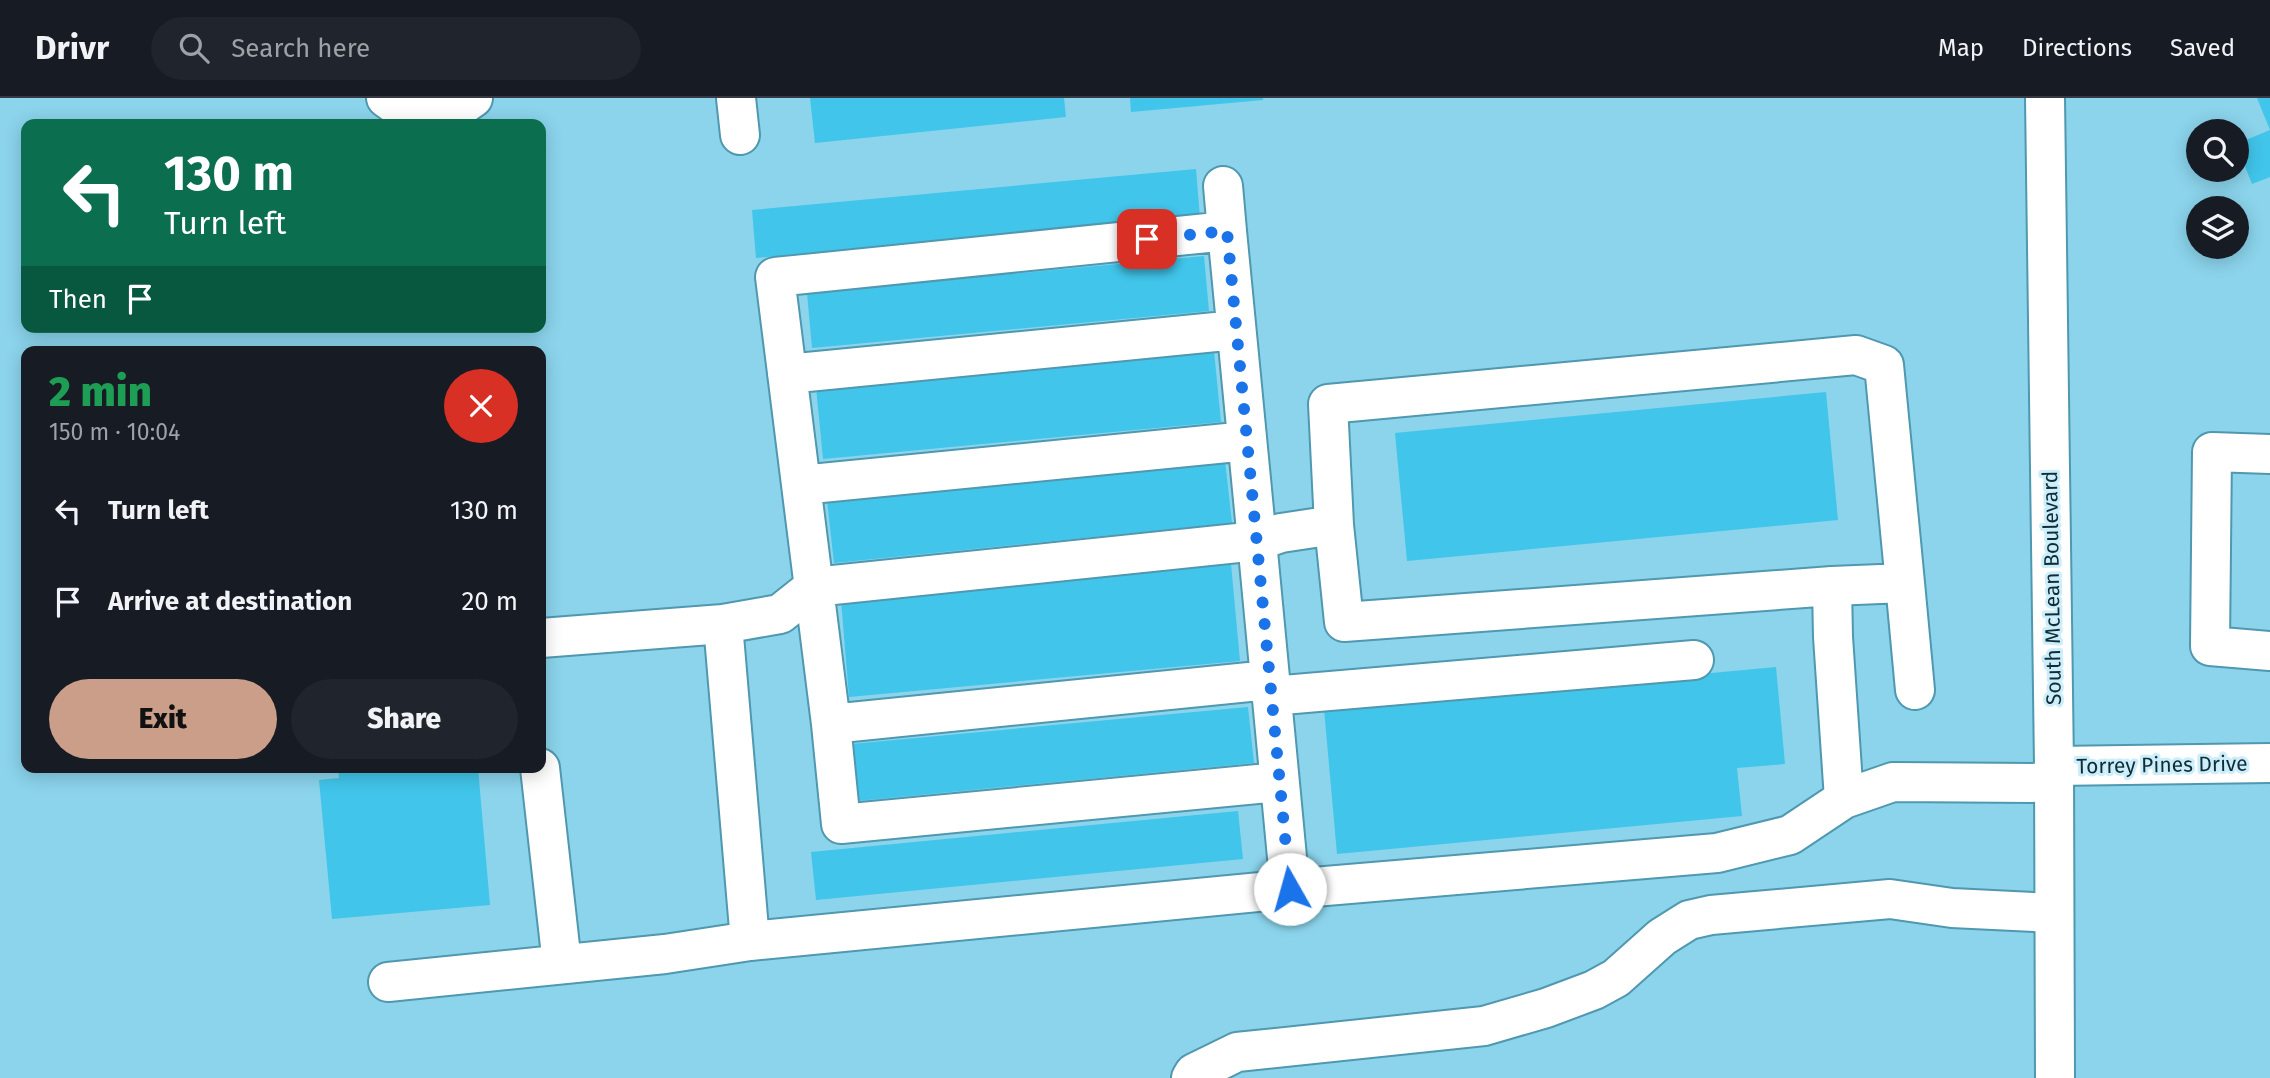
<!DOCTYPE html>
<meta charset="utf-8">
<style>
body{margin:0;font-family:"Fira Sans",sans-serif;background:#20242c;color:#f1f3f6;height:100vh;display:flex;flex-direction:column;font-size:26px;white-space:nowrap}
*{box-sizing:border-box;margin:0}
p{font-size:23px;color:#9ea1a6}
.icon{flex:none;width:38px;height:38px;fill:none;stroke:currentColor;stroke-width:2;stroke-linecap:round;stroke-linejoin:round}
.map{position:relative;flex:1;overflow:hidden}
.sheet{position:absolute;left:21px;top:248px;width:525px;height:427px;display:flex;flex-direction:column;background:#171b24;border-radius:14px;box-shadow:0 4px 18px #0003}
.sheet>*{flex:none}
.banner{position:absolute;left:21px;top:21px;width:525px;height:214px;border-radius:14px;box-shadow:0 4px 18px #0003;background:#0b6e4f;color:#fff;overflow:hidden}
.fabs{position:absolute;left:2186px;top:21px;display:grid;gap:14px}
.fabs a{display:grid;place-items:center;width:63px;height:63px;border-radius:50%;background:#171b24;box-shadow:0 4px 18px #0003;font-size:35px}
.pin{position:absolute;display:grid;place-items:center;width:60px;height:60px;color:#fff;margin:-30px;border-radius:14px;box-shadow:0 4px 10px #0006}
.me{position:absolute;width:77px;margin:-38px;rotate:353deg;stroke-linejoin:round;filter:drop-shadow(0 0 5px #0008)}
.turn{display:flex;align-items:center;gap:24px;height:147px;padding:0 28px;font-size:32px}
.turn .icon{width:91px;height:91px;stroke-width:2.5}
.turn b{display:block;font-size:49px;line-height:60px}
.then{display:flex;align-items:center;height:66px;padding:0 28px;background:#0003;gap:14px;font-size:26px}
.round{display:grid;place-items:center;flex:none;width:74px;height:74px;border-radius:37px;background:#20242c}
.head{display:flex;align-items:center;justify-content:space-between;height:119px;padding:0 28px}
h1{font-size:42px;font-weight:800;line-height:52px;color:#1e9e55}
.cta{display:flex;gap:14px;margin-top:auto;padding:14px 28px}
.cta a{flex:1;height:80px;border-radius:42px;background:#ca9e88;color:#111;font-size:28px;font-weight:800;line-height:80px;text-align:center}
.cta a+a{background:#20242c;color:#f1f3f6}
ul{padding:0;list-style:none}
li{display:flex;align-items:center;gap:21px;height:91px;padding:0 28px}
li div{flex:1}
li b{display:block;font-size:26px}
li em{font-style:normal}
header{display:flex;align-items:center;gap:42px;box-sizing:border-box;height:98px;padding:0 35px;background:#171b24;border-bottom:2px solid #363941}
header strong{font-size:33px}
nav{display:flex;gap:38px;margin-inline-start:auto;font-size:24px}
.search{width:490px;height:63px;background:#20242c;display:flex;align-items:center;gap:18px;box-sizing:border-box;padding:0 24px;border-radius:38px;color:#9ea1a6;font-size:26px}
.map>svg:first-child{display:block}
.building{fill:#41c5ea}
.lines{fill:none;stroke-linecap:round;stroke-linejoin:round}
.minor-casing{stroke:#4f98af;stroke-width:42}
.major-casing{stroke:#4f98af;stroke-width:42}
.minor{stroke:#fff;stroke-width:38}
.major{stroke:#fff;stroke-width:38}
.route{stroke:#1a73e8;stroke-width:12;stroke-dasharray:0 21.6}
.labels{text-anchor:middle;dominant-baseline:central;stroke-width:6;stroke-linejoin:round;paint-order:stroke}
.street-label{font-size:21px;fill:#0e2d37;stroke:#cceefb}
</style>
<header>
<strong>Drivr</strong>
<div class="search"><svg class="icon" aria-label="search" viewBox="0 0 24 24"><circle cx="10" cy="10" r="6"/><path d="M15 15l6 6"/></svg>Search here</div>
<nav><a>Map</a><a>Directions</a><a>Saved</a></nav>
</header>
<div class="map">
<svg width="2270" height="980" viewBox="0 0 2270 980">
<rect width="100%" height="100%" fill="#8bd4ec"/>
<path class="building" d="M 810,0 L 1064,0 L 1066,19 L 815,45 Z
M 1130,0 L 1263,0 L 1263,2 L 1131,14 Z
M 2257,0 L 2270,0 L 2270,32 Z
M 2270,32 L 2270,79 L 2252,86 L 2236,46 Z
M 1196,71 L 1200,120 L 756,160 L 752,112 Z
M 1204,158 L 1209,213 L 812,250 L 807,195 Z
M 1214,253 L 1221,324 L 823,361 L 816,289 Z
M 1826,294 L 1838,422 L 1407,463 L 1395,335 Z
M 1225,362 L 1232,425 L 834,465 L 827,402 Z
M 1231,466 L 1240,563 L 849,599 L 841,502 Z
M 1776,569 L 1785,666 L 1737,670 L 1742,718 L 1337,756 L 1324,611 Z
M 1248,609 L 1254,665 L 857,703 L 851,646 Z
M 338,670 L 478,670 L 490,807 L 332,821 L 319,682 L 339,680 Z
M 1238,713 L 1243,761 L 816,802 L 811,754 Z"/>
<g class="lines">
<defs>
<path id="minor" d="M 386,0 L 400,10 L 447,18 L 473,0
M 736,0 L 740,37
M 1223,88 L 1227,133
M 787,276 L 1236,232
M 2270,356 L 2212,354 L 2210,548 L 2270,553
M 801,387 L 1247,343
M 1832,488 L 1344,524 L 1334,427 L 1328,306 L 1856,257 L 1884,267 L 1905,485
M 723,526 L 780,516 L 814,489 L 1257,443 L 1290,791
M 541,540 L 723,526 L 750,843
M 1269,582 L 831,626 L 775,179 L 1227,133 L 1257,443 L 1281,435 L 1334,427
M 1271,598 L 1694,562
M 831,626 L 841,726 L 1278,684
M 2054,668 L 2270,665
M 540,670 L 562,866
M 1844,701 L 1833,539 L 1832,488 L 1905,485 L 1915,592
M 388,884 L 665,856 L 750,843 L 1290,791 L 1717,755 L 1790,737 L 1844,701 L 1893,684 L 2053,685
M 1191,980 L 1194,975 L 1237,954 L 1484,928 L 1546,910 L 1594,892 L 1616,880 L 1662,839 L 1689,822 L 1711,817 L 1890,801 L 1952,810 L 2054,815"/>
<path id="major" d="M 2045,0 L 2054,668 L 2055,980"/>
</defs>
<use href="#minor" class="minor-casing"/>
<use href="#major" class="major-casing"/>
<use href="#minor" class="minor"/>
<use href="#major" class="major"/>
</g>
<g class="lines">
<path class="route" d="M 1147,141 L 1227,133 L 1290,791"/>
</g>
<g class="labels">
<g class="street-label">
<text transform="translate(2052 490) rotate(-91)">South McLean Boulevard</text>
<text transform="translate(2162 667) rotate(-1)">Torrey Pines Drive</text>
</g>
</g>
</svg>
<div class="fabs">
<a><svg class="icon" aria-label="search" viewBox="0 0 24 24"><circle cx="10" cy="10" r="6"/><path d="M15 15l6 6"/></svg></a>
<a><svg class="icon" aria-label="layers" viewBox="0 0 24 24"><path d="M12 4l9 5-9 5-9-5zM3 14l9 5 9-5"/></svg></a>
</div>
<div class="pin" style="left:1147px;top:141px;background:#d93025"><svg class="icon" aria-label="arrive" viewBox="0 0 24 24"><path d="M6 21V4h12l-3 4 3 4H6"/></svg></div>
<svg class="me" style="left:1290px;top:791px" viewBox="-20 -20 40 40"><circle r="19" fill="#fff"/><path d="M0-13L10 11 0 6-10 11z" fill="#1a73e8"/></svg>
<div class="banner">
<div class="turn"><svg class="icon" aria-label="left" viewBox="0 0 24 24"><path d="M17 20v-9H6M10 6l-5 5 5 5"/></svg><div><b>130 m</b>Turn left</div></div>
<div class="then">Then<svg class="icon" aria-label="arrive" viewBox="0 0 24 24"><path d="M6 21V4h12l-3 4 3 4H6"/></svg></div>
</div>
<section class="sheet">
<div class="head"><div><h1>2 min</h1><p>150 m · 10:04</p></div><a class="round" style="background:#d93025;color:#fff"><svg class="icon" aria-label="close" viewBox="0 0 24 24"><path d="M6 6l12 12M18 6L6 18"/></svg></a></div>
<ul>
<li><svg class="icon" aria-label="left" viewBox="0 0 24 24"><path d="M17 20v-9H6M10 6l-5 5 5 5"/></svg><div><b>Turn left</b></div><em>130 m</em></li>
<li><svg class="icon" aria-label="arrive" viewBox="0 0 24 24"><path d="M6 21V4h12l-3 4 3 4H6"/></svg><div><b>Arrive at destination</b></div><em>20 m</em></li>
</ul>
<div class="cta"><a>Exit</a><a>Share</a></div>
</section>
</div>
